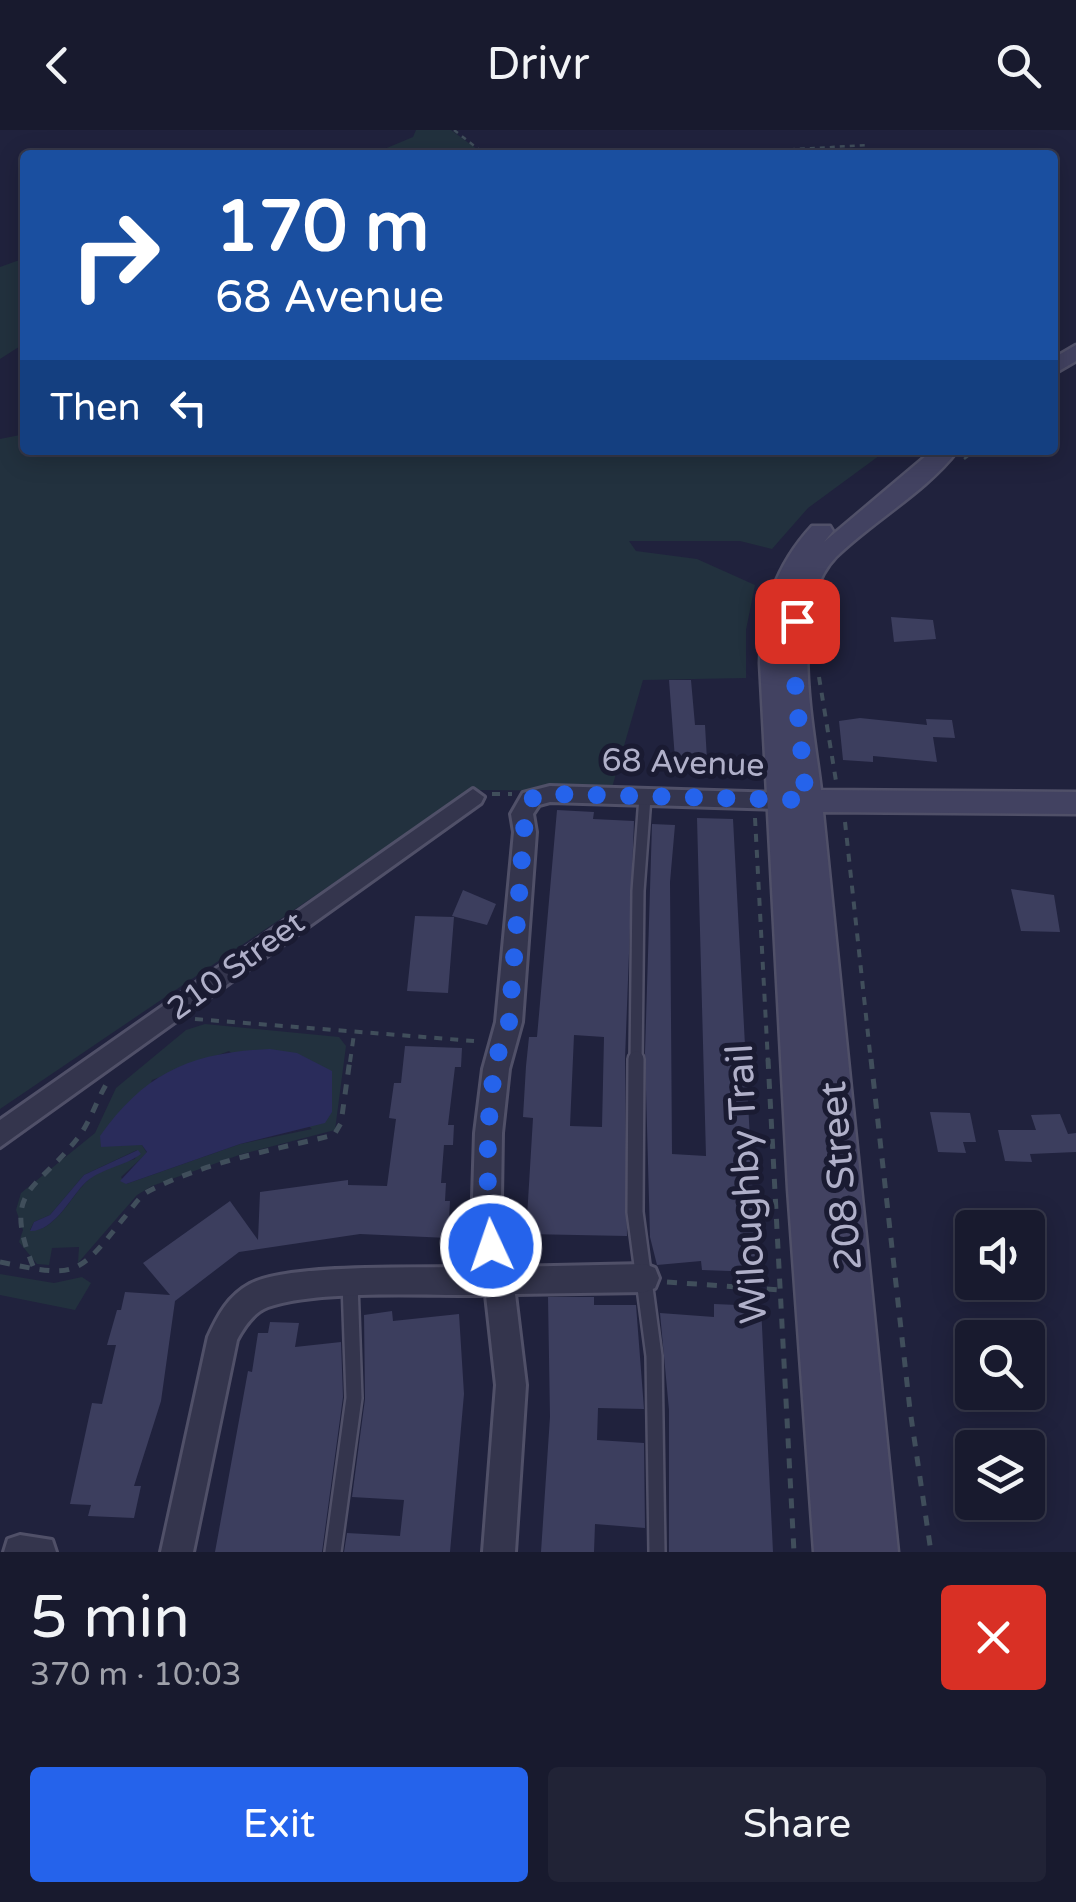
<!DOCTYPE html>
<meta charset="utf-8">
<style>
body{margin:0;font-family:"Varela Round",sans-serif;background:#212336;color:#f1f3f6;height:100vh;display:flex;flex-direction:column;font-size:38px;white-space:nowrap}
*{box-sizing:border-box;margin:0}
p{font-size:32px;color:#9fa1aa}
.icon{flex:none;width:55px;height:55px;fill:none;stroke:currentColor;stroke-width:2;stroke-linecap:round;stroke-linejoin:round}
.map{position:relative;height:1422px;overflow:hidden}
.side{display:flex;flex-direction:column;background:#181a2e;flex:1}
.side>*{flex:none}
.banner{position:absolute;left:20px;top:20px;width:1038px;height:305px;border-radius:10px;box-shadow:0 5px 25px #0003,0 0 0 2px #36384a;background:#1a4fa0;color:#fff;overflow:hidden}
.buttons{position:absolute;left:955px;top:1080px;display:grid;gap:20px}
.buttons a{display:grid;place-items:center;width:90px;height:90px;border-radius:10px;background:#181a2e;box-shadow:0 5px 25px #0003,0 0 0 2px #36384a;font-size:50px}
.pin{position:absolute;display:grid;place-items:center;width:85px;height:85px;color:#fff;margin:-42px;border-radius:20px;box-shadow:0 5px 15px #0006}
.me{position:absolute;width:110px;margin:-55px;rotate:357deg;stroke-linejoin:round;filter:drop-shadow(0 0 8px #0008)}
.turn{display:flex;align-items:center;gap:35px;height:210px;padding:0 30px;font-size:45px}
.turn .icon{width:130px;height:130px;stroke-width:2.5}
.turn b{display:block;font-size:70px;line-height:85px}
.then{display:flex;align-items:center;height:95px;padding:0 30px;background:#0003;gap:20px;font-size:38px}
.round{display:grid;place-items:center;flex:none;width:105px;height:105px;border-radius:10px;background:#212336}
.head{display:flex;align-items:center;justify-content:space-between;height:170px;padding:0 30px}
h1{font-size:60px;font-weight:600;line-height:75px}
.button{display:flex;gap:20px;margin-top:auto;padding:20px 30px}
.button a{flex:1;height:115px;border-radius:10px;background:#2563eb;color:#fff;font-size:40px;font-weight:600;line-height:115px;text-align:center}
.button a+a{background:#212336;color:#f1f3f6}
header{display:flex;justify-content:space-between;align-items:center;height:130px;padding:0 30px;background:#181a2e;font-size:45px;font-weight:600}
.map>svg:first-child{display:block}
.green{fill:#22313e;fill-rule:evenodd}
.water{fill:#2a2c5b}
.building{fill:#3c3e5e;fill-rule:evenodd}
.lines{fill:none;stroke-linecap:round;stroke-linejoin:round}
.lane-far1-casing{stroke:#505068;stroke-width:16}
.lane-casing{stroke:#505068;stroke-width:20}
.street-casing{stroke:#505068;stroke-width:6}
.secondary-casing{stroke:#505068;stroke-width:5}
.path-far2{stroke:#404e5b;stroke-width:2.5;stroke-dasharray:5 5;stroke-linecap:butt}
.path-far1{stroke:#404e5b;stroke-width:4;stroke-dasharray:8 8;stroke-linecap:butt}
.path{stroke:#404e5b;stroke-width:5;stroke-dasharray:10 10;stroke-linecap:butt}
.lane-far1{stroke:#34354d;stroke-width:11}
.lane{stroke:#34354d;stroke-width:15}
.street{fill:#34354d;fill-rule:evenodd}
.secondary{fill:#424261;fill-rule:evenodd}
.route{stroke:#2563eb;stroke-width:18;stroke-dasharray:0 32.4}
.labels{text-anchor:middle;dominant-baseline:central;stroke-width:10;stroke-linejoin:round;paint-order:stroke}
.street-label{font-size:32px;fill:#b0b0c9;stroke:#1a1b32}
.near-street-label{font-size:38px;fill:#b0b0c9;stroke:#1a1b32}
</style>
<header><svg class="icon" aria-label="back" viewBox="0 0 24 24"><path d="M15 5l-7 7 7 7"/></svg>Drivr<svg class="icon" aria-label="search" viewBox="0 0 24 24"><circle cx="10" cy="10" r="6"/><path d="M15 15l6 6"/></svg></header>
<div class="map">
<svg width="1076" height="1422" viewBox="0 0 1076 1422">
<rect width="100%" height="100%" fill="#20223d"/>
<path class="green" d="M 416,0 L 451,0 L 485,25 L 370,25 L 413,7 Z
M 25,128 L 25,213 L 0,229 L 0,137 Z
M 25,304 L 25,320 L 887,320 L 808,378 L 772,419 L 740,411 L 629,411 L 636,421 L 697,429 L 755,455 L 746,500 L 746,548 L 643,550 L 611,661 L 471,660 L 0,979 L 0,309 Z
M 205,894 L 339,907 L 346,916 L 335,1000 L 242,1024 L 152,1056 L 137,1065 L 78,1133 L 79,1117 L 52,1118 L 49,1135 L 37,1134 L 19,1112 L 23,1100 L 16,1080 L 21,1063 L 95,1003 L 116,958 L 186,900 ZM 229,921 L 312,999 L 240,1014 L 126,1054 L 121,1047 L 147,1023 L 142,1015 L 128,1012 L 152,950 ZM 137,1020 L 135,1029 C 118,1034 97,1040 84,1054 C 70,1069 53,1103 30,1100 L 34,1092 L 50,1085 L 84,1045 Z
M 0,1144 L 54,1153 L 82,1147 L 91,1153 L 75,1180 L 0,1165 Z"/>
<path class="water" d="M 270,919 L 297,923 L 332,941 L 332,982 L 325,993 L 240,1014 L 126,1054 L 120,1051 L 147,1022 L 142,1015 L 101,1017 L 100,1006 C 145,942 193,922 270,919 Z
M 138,1020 L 141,1024 C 124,1037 99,1038 83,1055 C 70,1069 53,1102 30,1101 L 34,1092 L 50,1085 L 84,1045 Z"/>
<path class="building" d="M 891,487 L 933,490 L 936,509 L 894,512 Z
M 669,550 L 691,550 L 695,595 L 705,595 L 707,630 L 675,629 Z
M 860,588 L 927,595 L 926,589 L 952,590 L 955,608 L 933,607 L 937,632 L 873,626 L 873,632 L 843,630 L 839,591 Z
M 557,680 L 594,682 L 593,689 L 634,691 L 625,929 L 627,1106 L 526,1104 L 533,988 L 523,987 L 526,936 L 529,907 L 537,907 ZM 574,905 L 604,907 L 602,997 L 570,996 Z
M 697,688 L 733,689 L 757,1142 L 702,1140 L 701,1131 L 657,1135 L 650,1107 L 645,923 L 652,694 L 675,695 L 670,752 L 672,1024 L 706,1026 Z
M 1011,759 L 1054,765 L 1060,802 L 1021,801 Z
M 463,760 L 496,774 L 487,795 L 452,786 Z
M 415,786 L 454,787 L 448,863 L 407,861 Z
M 405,916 L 462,918 L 461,937 L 455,937 L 448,995 L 454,995 L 453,1015 L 444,1015 L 441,1053 L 446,1053 L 445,1071 L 450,1071 L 448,1108 L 360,1104 L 239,1122 L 175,1171 L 161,1271 L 134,1356 L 141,1356 L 134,1388 L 88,1386 L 91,1375 L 70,1374 L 92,1273 L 102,1274 L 116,1215 L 107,1215 L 117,1180 L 121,1180 L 125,1162 L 170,1165 L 143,1133 L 230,1071 L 258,1110 L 260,1062 L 348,1050 L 348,1055 L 387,1056 L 396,989 L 389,988 L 394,953 L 401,953 Z
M 930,982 L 970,983 L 976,1012 L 963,1012 L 966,1023 L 938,1022 Z
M 1060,984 L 1068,1004 L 1076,1003 L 1076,1022 L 1030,1024 L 1032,1032 L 1005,1031 L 998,1000 L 1036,1000 L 1031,985 Z
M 548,1167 L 594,1167 L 594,1175 L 636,1175 L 644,1279 L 598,1278 L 597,1310 L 644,1313 L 645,1398 L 595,1394 L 594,1422 L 541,1422 L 550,1287 Z
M 714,1174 L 761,1176 L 773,1422 L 669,1422 L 669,1280 L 660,1183 L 714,1187 Z
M 392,1181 L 393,1191 L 459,1184 L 464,1264 L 450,1422 L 344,1422 L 347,1403 L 400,1406 L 404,1370 L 352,1367 L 365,1269 L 364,1185 Z
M 270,1192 L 299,1193 L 295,1217 L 341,1212 L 343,1267 L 322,1422 L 215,1422 L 248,1241 L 252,1242 L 258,1203 L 268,1203 Z"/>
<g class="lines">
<defs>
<path id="lane-far1" d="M 636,932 L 638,761 L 645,667"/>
<path id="lane" d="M 636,929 L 635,1082 L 654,1226 L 657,1422
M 333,1422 L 354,1268 L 350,1153"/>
<path id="street" d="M 550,656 L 782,663 L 793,671 L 782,679 L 550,672 L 539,675 L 533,684 L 536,702 L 522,892 L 509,939 L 502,1003 L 501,1068 L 509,1137 L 645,1134 L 655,1138 L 659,1148 L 655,1158 L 645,1162 L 515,1164 L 526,1255 L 515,1422 L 483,1422 L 496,1255 L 486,1165 C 429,1166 319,1159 268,1177 C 254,1182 244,1197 237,1210 L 193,1422 L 161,1422 L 208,1207 C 218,1185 228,1166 250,1154 C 287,1133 432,1138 480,1137 L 473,1068 L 475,1003 L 483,939 L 496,892 L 514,702 L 511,684 L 523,663 Z
M 473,659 L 484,667 L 481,673 L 0,1017 L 0,990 Z
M 20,1405 L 52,1410 L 56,1422 L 4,1422 L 8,1409 Z"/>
<path id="secondary" d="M 1076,215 L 1076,231 L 1052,245 L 1052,229 Z
M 933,320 L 958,320 C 926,362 874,390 836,427 C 787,477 814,598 821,660 L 1076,662 L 1076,684 L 823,682 L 898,1422 L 814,1422 L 788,1059 L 760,533 C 761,479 776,435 812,396 L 830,396 L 833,401 L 824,412 Z"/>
</defs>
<use href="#lane-far1" class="lane-far1-casing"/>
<use href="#lane" class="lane-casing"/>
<use href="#street" class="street-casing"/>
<use href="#secondary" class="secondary-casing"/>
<path class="path-far2" d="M 454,0 L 486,25
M 690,25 L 868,15
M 964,329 L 976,320"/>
<path class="path-far1" d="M 819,547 L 836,651
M 492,664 L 512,664
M 755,688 L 768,932
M 845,692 L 871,932
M 195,889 L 474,911
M 350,932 L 354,904"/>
<path class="path" d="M 768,929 L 794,1422
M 871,929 L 910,1280 L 931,1422
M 0,1132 C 74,1147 76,1149 123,1089 C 131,1080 139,1066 149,1061 C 205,1032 273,1020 334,1005 L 341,993 L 350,929
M 33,1136 C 2,1059 35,1062 77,1009 C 90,993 96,971 107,953
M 667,1152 L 780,1160"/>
<use href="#lane-far1" class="lane-far1"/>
<use href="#lane" class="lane"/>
<use href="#street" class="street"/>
<use href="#secondary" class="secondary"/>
</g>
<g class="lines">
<path class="route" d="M 491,1116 C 486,1056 483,946 509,892 L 526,676 L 534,667 L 550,664 L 806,670 L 794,541 L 797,491"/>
</g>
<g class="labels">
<g class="street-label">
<text transform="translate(683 633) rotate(2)">68 Avenue</text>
<text transform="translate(236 836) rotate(-36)">210 Street</text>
</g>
<g class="near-street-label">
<text transform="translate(841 1046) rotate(-95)">208 Street</text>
<text transform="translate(747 1054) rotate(-93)">Wiloughby Trail</text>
</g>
</g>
</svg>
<div class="buttons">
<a><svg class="icon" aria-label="sound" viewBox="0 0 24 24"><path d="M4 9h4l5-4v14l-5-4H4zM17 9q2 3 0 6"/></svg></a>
<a><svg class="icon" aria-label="search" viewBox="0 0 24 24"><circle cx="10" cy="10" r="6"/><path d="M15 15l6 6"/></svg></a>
<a><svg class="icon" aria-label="layers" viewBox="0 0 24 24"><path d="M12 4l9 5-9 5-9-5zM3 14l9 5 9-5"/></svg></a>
</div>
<div class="pin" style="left:797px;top:491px;background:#d93025"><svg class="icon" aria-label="arrive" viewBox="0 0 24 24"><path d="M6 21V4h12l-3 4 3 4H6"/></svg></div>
<svg class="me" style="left:491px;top:1116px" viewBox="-20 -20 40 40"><circle r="17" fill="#2563eb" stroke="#fff" stroke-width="3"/><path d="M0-11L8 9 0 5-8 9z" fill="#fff"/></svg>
<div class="banner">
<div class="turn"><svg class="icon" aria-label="right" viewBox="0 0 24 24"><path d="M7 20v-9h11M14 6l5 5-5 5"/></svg><div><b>170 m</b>68 Avenue</div></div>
<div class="then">Then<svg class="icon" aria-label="left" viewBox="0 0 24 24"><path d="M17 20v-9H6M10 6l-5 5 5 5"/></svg></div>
</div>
</div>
<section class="side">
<div class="head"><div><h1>5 min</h1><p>370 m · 10:03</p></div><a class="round" style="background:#d93025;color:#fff"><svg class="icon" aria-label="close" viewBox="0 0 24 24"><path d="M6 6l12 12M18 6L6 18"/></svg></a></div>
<div class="button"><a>Exit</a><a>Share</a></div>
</section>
